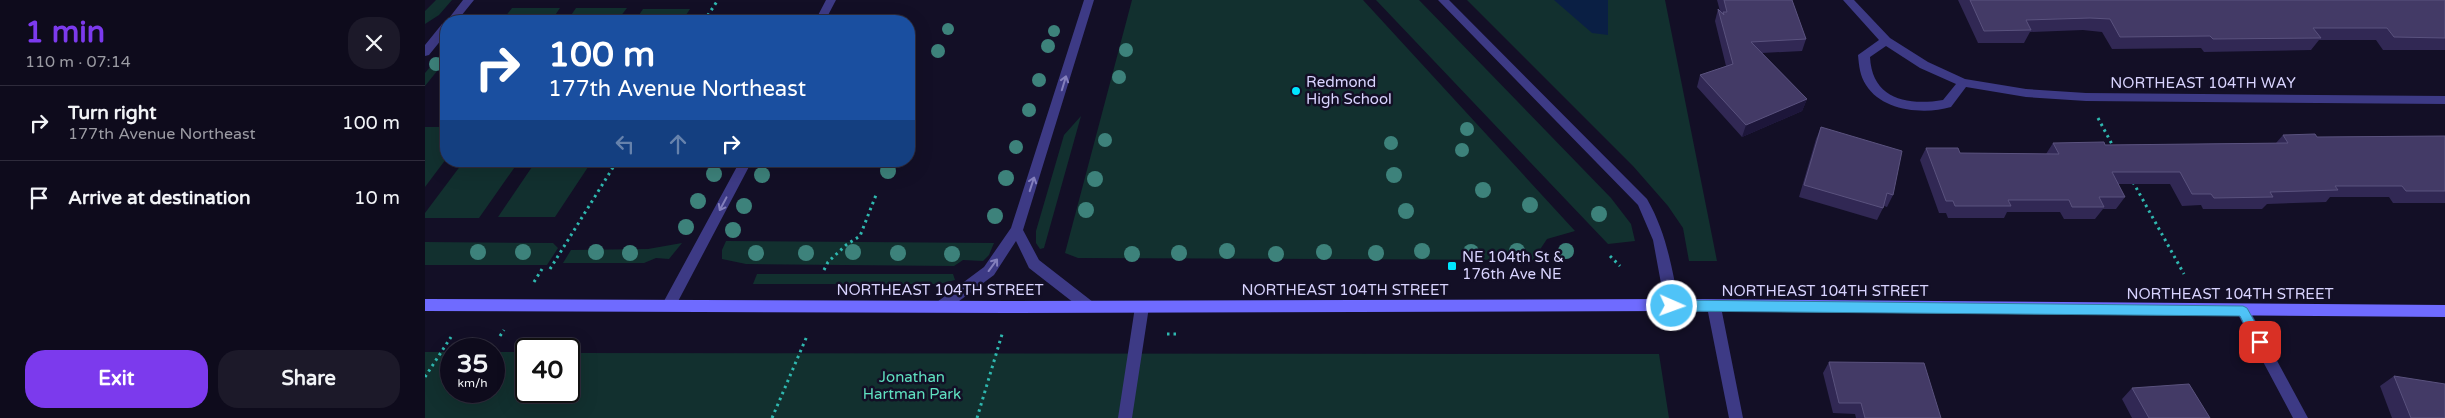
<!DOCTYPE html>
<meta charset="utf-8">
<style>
body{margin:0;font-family:"Varela Round",sans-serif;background:#1c1929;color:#f1f3f6;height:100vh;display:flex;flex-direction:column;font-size:19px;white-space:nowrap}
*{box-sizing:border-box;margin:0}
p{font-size:16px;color:#9b9ba3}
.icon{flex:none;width:28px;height:28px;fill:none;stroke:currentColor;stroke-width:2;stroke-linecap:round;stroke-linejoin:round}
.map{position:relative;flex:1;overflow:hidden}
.drawer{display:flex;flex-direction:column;background:#0e0b1c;width:425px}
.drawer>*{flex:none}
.banner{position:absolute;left:15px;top:15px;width:475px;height:152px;border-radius:20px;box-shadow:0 5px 20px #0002,0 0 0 1px #2e2b3b;background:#1a4fa0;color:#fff;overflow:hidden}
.speed{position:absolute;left:15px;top:338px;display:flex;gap:10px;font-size:25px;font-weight:700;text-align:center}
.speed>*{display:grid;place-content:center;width:65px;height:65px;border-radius:50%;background:#0e0b1c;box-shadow:0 5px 20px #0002,0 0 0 1px #2e2b3b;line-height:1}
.speed small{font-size:12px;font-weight:400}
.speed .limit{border:2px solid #111;border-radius:8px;background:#fff;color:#111}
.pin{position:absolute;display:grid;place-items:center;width:42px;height:42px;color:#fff;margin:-21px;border-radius:10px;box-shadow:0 2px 8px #0006}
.me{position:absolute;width:55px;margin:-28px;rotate:92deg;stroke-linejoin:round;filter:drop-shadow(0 0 4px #0008)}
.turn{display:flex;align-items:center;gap:18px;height:105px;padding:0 25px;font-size:22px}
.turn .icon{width:65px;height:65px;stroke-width:2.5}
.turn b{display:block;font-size:35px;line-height:42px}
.lanes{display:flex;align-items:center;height:48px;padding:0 25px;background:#0003;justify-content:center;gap:25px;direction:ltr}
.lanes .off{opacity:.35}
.round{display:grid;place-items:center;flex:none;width:52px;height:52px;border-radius:20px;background:#1c1929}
.overview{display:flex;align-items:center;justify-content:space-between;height:85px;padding:0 25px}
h1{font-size:30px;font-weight:800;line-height:38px;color:#7c3aed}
.cta{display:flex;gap:10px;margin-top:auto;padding:10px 25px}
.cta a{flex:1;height:58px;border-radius:20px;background:#7c3aed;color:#fff;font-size:20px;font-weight:800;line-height:58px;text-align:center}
.cta a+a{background:#1c1929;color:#f1f3f6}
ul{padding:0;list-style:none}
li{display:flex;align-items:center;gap:15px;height:75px;padding:0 25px;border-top:1px solid #2e2b3b}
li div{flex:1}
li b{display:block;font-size:19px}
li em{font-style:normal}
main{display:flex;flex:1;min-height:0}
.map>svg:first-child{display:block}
.green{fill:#12302f}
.water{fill:#0a1f44}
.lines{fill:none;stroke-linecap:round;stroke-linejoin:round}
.path{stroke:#2fb8b0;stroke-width:3;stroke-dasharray:2.5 4;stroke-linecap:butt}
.lane{fill:#3d3a85;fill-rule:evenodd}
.street{fill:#3d3a85;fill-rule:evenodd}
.secondary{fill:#6f6bff;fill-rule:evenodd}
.tree{fill:#3d827b}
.wall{fill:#312854}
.shaded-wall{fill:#1d163a}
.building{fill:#433a66;stroke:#5a527e}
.oneway{stroke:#837fbc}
.route{fill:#4fc3f7;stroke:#337fa1}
.poi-dot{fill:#00e5ff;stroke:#130f26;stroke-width:2}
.labels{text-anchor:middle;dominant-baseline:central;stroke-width:5;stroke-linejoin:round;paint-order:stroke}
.poi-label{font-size:15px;fill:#d9d4ff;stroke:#130f26;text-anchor:start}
.street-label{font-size:15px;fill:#d9d4ff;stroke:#130f26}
.park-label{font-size:15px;fill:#5fe0c0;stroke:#130f26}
</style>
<main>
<section class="drawer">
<div class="overview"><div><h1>1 min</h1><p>110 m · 07:14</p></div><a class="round"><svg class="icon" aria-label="close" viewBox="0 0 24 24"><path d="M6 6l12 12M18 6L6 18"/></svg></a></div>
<ul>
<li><svg class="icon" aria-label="right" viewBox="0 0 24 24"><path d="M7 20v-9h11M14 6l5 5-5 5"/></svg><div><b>Turn right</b><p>177th Avenue Northeast</p></div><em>100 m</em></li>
<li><svg class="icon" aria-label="arrive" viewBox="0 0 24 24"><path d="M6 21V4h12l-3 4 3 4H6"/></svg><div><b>Arrive at destination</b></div><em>10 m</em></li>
</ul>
<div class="cta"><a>Exit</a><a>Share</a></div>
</section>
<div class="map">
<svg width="2020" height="418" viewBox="0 0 2020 418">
<rect width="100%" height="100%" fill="#130f26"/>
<path class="green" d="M 11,0 L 27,0 L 14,15 L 0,24 L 0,11 Z
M 707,0 L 938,0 L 1150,231 L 1122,239 L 1108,260 L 653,258 L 640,253 Z
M 951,0 L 994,0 L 1186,198 L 1206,224 L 1210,241 L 1183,244 Z
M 1042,0 L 1240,0 L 1292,261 L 1264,261 L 1258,228 L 1243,206 L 1208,166 Z
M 87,8 L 135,8 L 126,21 L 77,21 Z
M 151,8 L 202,8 L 192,21 L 142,21 Z
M 218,9 L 265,9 L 257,21 L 210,21 Z
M 21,48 L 21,60 L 0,86 L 0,73 Z
M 656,116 L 619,248 L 615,249 L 611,243 L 611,231 L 639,135 Z
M 0,127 L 21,127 L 21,159 L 0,187 Z
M 39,161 L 94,161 L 54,218 L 0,218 L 0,213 Z
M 111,161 L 167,161 L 130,217 L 73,217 Z
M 301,241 L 569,243 L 564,255 L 558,261 L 538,260 L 529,266 L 321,264 L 297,259 L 297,250 Z
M 0,242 L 128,243 L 133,248 L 122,265 L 0,265 Z
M 257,243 L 244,259 L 231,258 L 219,263 L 138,263 L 146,250 L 223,249 Z
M 332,274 L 528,274 L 530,280 L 514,284 L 328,284 Z
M 0,352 L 26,352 L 26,391 L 69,391 L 69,352 L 101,352 L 101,391 L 144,391 L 144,353 L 1234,354 L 1244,418 L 0,418 Z"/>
<path class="water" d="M 1129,0 L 1183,0 L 1183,35 L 1167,33 Z"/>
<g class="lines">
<path class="path" d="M 279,21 L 293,0
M 1673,118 L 1689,148
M 1708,182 L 1759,274
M 1185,256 L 1195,266
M 125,269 L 192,161
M 399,270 L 403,262 L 421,245 L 435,236 L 451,195
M 109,282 L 117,269
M 742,334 L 755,334
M 75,336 L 79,330
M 0,377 L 26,337
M 347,418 L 382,336
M 552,418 L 578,331"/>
<path class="lane" d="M 38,0 L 49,0 L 32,21 L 21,22 Z
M 401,0 L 411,0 L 400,21 L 390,21 Z
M 659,0 L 669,0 L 598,230 L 614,260 L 668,302 L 670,306 L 668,310 L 663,312 L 658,310 L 604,268 L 591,241 L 569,275 L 522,310 L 517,312 L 512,310 L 510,306 L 512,302 L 559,267 L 586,228 Z
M 1013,0 L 1024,0 L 1222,199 C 1241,232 1247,267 1254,305 L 1252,309 L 1247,311 L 1242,309 L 1240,305 L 1228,240 L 1213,205 Z
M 21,23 L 21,34 L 4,55 L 0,56 L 0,45 L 17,24 Z
M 315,161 L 327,161 L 249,309 L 244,311 L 239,309 L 237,305 L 239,301 Z
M 717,301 L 722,303 L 724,307 L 707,418 L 693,418 L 710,307 L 712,303 Z"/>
<path class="street" d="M 1418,0 L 1429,0 L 1465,38 L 1503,62 L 1540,79 L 1601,89 L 1661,93 L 2020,96 L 2020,104 L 1661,101 L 1601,97 L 1541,87 L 1526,107 C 1499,115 1457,111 1441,85 C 1435,76 1434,66 1433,55 L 1454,40 ZM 1461,46 L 1495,68 L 1531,84 L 1518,100 C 1482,106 1447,99 1445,57 Z
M 1289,301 L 1294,303 L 1296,307 L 1318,418 L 1304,418 L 1282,307 L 1284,303 Z
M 1818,305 L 1823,307 L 1883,418 L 1868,418 L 1811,311 L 1813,307 Z"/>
<path class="secondary" d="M 0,299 L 585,301 L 1247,299 L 2020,305 L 2020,317 L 1247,311 L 585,313 L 0,311 Z"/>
</g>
<g class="tree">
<circle cx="523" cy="29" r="6"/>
<circle cx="629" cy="31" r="6"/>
<circle cx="623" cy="46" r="7"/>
<circle cx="701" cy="50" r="7"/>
<circle cx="513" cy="51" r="7"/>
<circle cx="11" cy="64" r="7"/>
<circle cx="694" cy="77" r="7"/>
<circle cx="614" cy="80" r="7"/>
<circle cx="604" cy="110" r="7"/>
<circle cx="1042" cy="129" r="7"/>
<circle cx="680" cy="140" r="7"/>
<circle cx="966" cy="143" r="7"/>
<circle cx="591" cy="147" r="7"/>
<circle cx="1037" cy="150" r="7"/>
<circle cx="463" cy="171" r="8"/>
<circle cx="289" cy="174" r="8"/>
<circle cx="337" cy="175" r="8"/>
<circle cx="969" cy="175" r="8"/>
<circle cx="581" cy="178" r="8"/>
<circle cx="670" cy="179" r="8"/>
<circle cx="1058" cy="190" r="8"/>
<circle cx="273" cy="201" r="8"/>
<circle cx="1105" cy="205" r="8"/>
<circle cx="319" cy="206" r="8"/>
<circle cx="661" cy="210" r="8"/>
<circle cx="981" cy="211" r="8"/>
<circle cx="1174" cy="214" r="8"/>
<circle cx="570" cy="216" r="8"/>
<circle cx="261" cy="227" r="8"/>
<circle cx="308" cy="230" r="8"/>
<circle cx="802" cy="251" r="8"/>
<circle cx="997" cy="251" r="8"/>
<circle cx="1092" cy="251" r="8"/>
<circle cx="1141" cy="251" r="8"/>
<circle cx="53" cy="252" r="8"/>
<circle cx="98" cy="252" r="8"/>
<circle cx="171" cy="252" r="8"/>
<circle cx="428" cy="252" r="8"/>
<circle cx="899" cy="252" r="8"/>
<circle cx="1046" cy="252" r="8"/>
<circle cx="205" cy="253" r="8"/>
<circle cx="331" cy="253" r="8"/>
<circle cx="381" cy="253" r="8"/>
<circle cx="473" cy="253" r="8"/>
<circle cx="754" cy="253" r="8"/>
<circle cx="951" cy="253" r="8"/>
<circle cx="527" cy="254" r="8"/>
<circle cx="707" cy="254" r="8"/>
<circle cx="851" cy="254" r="8"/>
</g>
<path class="wall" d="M 1292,0 L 1367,0 L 1381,39 L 1377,51 L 1337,53 L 1382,99 L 1377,111 L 1317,137 L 1272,87 L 1275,75 L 1301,66 L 1290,21 L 1293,9 L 1295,11 Z
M 1533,0 L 2020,0 L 2020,50 L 1958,50 L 1951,40 L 1894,40 L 1886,50 L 1779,52 L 1776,48 L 1687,49 L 1677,32 L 1658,30 L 1605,32 L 1599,43 L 1553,43 Z
M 1396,127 L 1468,195 L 1462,207 L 1459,206 L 1452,220 L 1374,197 L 1391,139 Z
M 1858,135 L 1892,137 L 2020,136 L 2020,203 L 1968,203 L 1964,197 L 1905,197 L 1901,202 L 1842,204 L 1837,209 L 1778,209 L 1776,205 L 1757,206 L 1745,184 L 1693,184 L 1700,197 L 1691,209 L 1678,209 L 1670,219 L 1639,219 L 1635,212 L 1582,212 L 1579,218 L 1523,218 L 1521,213 L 1514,213 L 1495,160 L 1501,148 L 1535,153 L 1621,154 L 1628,143 L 1680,145 L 1851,143 Z
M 1404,362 L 1516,418 L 1431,418 L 1430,414 L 1408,413 L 1398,373 Z
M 1969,376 L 2020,418 L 1967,418 L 1955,386 Z
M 1707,388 L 1785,418 L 1707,418 L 1697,399 Z"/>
<path class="shaded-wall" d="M 1382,99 L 1377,111 L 1317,137 L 1321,125 Z"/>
<path class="building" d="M 1299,0 L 1367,0 L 1381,39 L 1326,42 L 1382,99 L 1321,125 L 1275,75 L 1308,64 L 1293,9 L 1299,15 L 1298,12 L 1302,12 Z
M 1545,0 L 2020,0 L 2020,38 L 1969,37 L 1962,28 L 1888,28 L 1896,38 L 1788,39 L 1785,36 L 1695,37 L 1685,19 L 1665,18 L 1601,20 L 1606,30 L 1559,31 Z
M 1396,127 L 1477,151 L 1468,195 L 1462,193 L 1458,208 L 1379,185 Z
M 1890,134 L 1892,137 L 2020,136 L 2020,191 L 1981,191 L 1977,186 L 1910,186 L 1913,190 L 1845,192 L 1848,197 L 1789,198 L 1786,194 L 1767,194 L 1755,172 L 1687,172 L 1700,197 L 1674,197 L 1679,207 L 1647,207 L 1644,200 L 1583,200 L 1586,206 L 1530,206 L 1528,201 L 1521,201 L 1501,148 L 1533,148 L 1535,153 L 1634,154 L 1628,143 L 1679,142 L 1680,145 L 1863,143 L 1858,135 Z
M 1404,362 L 1499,363 L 1516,418 L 1440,418 L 1436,403 L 1414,403 Z
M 1969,376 L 2020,384 L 2020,418 L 1986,418 Z
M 1764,384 L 1785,418 L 1724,418 L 1707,388 Z"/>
<defs><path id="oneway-shaft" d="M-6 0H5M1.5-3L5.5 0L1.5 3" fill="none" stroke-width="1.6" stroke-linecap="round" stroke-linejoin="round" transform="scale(1.25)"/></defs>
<g class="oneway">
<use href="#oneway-shaft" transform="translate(639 83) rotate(-73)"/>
<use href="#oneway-shaft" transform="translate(607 184) rotate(-72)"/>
<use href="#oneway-shaft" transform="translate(298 204) rotate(118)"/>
<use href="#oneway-shaft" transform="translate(568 265) rotate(-54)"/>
</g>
<path class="route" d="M 1247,300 L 1818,306 L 1822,308 L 1841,342 L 1835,347 L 1830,346 L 1815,316 L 1247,311 L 1241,306 Z"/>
<g class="poi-dot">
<circle cx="871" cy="91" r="5"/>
<rect x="1022" y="261" width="10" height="10" rx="2.5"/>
</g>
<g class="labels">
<g class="poi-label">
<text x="881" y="82">Redmond<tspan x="881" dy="17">High School</tspan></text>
<text x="1037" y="257">NE 104th St &amp;<tspan x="1037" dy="17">176th Ave NE</tspan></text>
</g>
<g class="street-label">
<text x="1778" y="83">NORTHEAST 104TH WAY</text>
<text x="515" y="290">NORTHEAST 104TH STREET</text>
<text x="920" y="290">NORTHEAST 104TH STREET</text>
<text x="1400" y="291">NORTHEAST 104TH STREET</text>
<text x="1805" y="294">NORTHEAST 104TH STREET</text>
</g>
<g class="park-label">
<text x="487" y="377">Jonathan<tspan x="487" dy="17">Hartman Park</tspan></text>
</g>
</g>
</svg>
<div class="speed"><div>35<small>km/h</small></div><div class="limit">40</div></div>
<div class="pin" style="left:1835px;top:342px;background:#d93025"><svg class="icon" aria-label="arrive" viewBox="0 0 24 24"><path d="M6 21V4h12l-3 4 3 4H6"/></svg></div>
<svg class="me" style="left:1247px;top:306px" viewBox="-20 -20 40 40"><circle r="17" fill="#4fc3f7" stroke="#fff" stroke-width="3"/><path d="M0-11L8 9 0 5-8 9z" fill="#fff"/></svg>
<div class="banner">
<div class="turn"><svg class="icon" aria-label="right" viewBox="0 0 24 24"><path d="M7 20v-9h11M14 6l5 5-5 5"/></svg><div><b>100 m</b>177th Avenue Northeast</div></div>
<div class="lanes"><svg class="icon off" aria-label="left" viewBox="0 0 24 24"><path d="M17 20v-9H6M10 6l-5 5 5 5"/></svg><svg class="icon off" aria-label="ahead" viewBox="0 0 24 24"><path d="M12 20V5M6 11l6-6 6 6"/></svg><svg class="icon" aria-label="right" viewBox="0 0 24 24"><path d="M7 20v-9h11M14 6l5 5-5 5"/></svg></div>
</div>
</div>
</main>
